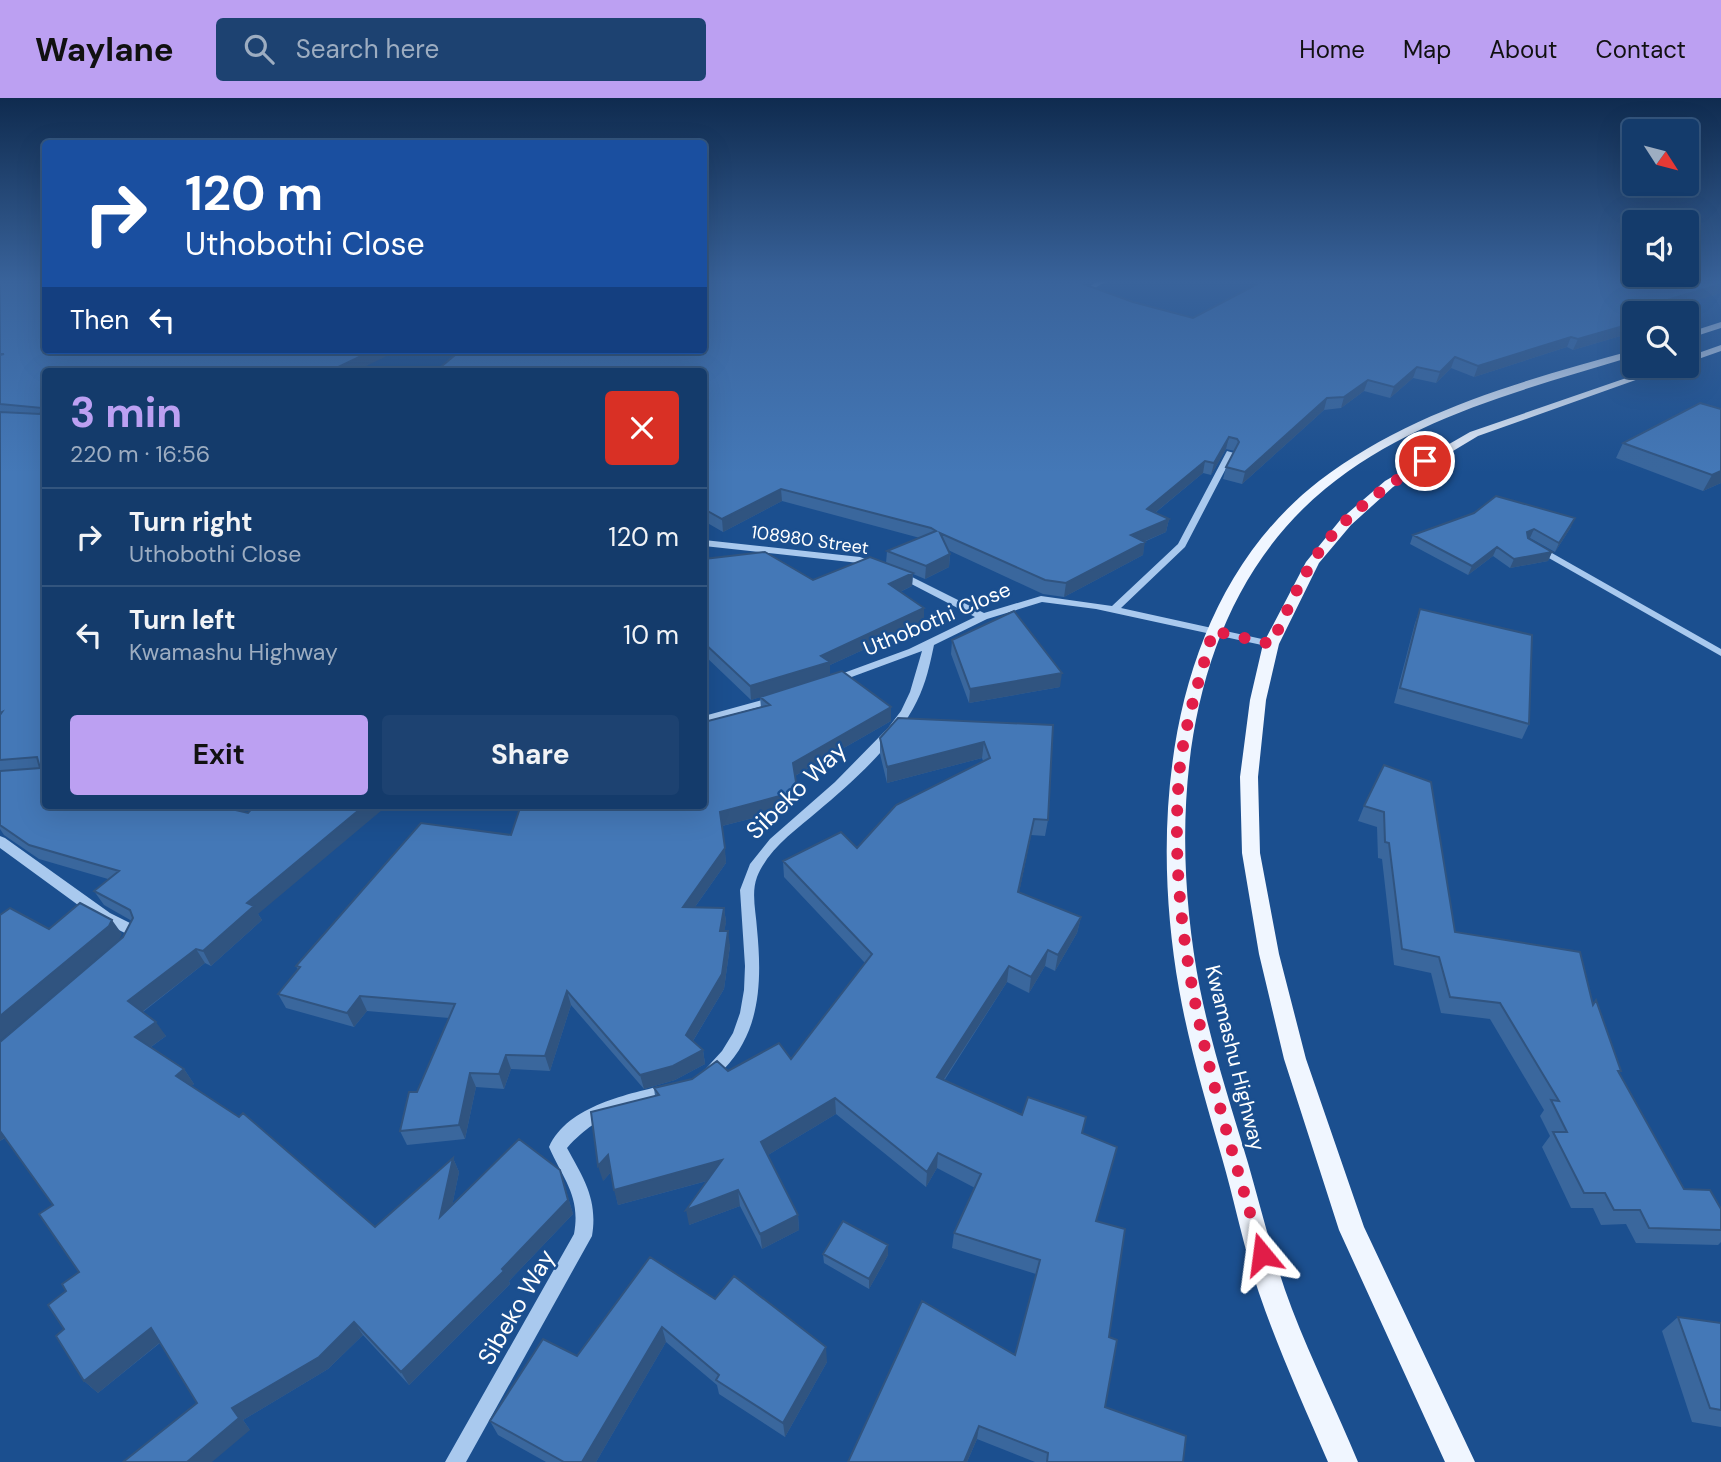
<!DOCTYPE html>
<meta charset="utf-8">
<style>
body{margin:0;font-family:"DM Sans",sans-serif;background:#1d4271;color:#f1f3f6;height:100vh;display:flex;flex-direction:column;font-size:26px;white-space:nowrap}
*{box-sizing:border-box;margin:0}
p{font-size:23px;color:#9dadc1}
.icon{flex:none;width:38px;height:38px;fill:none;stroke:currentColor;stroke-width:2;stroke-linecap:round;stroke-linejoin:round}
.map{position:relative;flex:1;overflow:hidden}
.drawer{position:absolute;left:42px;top:270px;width:665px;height:441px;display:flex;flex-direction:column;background:#143b6b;border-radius:7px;box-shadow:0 7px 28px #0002,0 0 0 2px #33557e}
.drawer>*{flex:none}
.hud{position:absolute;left:42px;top:42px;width:665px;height:214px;border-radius:7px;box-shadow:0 7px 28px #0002,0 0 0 2px #33557e;background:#1a4fa0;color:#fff;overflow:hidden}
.needle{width:46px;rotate:126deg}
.buttons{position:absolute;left:1622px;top:21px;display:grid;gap:14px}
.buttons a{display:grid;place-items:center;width:77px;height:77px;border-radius:7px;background:#143b6b;box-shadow:0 7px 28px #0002,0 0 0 2px #33557e;font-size:35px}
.pin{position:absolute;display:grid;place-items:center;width:60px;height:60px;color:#fff;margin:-30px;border:4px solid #fff;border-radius:50%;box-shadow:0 2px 7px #0007}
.me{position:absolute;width:77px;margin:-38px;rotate:344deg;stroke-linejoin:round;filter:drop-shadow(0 0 5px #0008)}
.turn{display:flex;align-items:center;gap:24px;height:147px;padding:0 28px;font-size:32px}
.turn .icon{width:91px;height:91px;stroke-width:2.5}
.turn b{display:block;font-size:49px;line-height:60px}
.then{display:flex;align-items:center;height:66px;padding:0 28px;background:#0003;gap:14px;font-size:26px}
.round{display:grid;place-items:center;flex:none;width:74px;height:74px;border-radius:7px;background:#1d4271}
.head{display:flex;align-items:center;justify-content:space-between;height:119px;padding:0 28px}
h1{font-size:42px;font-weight:700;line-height:52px;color:#bca0f2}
.cta{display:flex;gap:14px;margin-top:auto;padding:14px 28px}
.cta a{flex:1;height:80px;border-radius:7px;background:#bca0f2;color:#111;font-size:28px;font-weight:700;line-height:80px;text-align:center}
.cta a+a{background:#1d4271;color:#f1f3f6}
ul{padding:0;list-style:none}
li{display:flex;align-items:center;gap:21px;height:98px;padding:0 28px;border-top:2px solid #33557e}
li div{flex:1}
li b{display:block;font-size:26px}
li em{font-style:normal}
header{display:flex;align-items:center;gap:42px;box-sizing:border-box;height:98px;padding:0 35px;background:#bca0f2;color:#111}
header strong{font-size:33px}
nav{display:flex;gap:38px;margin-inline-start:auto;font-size:24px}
.search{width:490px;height:63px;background:#1d4271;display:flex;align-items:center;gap:18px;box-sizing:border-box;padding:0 24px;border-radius:7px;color:#9dadc1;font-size:26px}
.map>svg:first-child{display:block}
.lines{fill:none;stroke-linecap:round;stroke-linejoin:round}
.stream{fill:#9cc4f0;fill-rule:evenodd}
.minor{fill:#a9c9ee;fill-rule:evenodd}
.major{fill:#f0f6ff;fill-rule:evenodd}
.wall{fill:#3a679d}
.shaded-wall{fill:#305480}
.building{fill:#4478b7;stroke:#305480;stroke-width:2}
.route{stroke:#e11d48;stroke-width:12;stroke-dasharray:0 21.6}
.labels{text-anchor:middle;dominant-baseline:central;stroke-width:5;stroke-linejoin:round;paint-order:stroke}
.far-street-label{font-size:18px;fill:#fff;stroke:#1b4f8f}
.street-label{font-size:21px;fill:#fff;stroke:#1b4f8f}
.near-street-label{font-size:24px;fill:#fff;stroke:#1b4f8f}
</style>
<header>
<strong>Waylane</strong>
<div class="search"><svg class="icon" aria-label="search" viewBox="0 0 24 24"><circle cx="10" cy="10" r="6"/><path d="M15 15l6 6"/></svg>Search here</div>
<nav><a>Home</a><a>Map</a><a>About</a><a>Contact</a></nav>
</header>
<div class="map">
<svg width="1721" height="1364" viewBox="0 0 1721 1364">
<rect width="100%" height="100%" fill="#1b4f8f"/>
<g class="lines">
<path class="stream" d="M 1097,184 L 1105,184 L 1078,200 L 1072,199 Z"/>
<path class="minor" d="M 1227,353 L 1234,355 L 1185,449 L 1121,510 L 1271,543 L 1275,544 L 1276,546 L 1275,548 L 1271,549 L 1096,511 L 1042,504 L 987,521 L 934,547 C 930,566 926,585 917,603 C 898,643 853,684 818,713 C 796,732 768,751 757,779 C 751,795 756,814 757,831 C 762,882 761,933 724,971 C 717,978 713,985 702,982 L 700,977 L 722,953 L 733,935 L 740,915 L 744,892 L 745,868 L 740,792 L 750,766 L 770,741 L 835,684 L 888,630 L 901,613 L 910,594 L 922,553 L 838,584 L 830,584 L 829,582 L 830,580 L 909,551 L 975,519 L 894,477 L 894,473 L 900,473 L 984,515 L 1041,498 L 1112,508 L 1178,446 Z
M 704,442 L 860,459 L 881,467 L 876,470 L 859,465 L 704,448 Z
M 1536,446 L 1721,551 L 1721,558 L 1533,451 L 1533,447 Z
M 777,598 L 781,599 L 783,601 L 781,603 L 704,624 L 704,618 Z
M 0,738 L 5,740 L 110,815 L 138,829 L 140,833 L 136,846 L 131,847 L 126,846 L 124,842 L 125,835 L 100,823 L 0,750 Z
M 669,986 L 675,988 L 677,993 L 675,998 C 628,1015 604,1009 567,1050 C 584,1081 598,1102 592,1138 L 466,1364 L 445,1364 L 574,1136 C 581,1098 563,1081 549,1049 C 568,1007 629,996 669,986 Z"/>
<path class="major" d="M 1721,224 L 1721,230 L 1687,241 L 1687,235 Z
M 1721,247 L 1721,253 L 1687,265 L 1687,259 Z
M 1634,252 L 1634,258 C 1527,291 1413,318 1325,391 C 1181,510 1167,720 1200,891 C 1212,950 1231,1008 1248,1065 C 1262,1114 1274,1164 1292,1211 C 1312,1263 1337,1313 1358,1364 L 1328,1364 C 1304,1308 1279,1253 1259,1195 C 1244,1151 1235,1105 1222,1060 C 1206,1004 1189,948 1179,891 C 1148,716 1169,500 1319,383 C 1410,313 1525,282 1634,252 Z
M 1661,268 L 1675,268 L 1478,338 L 1393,389 L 1351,427 L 1319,465 L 1279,546 L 1266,602 L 1258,679 L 1260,755 L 1279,856 L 1306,961 L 1364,1129 L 1475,1364 L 1445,1364 L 1339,1132 L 1284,961 L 1259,856 L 1242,755 L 1240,679 L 1250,602 L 1263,546 L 1306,464 L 1341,421 L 1385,383 L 1470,334 Z"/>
</g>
<path class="wall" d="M 0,184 L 46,273 L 46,707 L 258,816 L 262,822 L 211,868 L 205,865 L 143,914 L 166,938 L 151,949 L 184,971 L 194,986 L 191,988 L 375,1129 L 453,1060 L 459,1074 L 452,1108 L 564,1086 L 573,1116 L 509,1183 L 510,1186 L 409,1287 L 363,1237 L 328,1271 L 243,1322 L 250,1332 L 197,1305 L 160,1245 L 98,1295 L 84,1283 L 64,1231 L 66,1193 L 79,1174 L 53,1107 L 5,1040 L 0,1043 L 0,944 L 123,839 L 132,823 L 104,807 L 94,793 L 108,781 L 39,761 L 4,737 L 0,731 Z
M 1721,184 L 1721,195 L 1686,205 L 1694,207 L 1689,217 L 1634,215 L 1634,234 L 1573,252 L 1567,249 L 1474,279 L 1451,270 L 1436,285 L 1413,280 L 1390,300 L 1364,293 L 1341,310 L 1324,312 L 1242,386 L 1223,381 L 1226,369 L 1235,353 L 1226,351 L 1211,377 L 1203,375 L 1155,415 L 1169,421 L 1166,434 L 1144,444 L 1143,457 L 1064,499 L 1043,496 L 948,452 L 950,456 L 949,469 L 925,481 L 913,476 L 912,488 L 900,494 L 924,524 L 830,567 L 830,577 L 891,623 L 795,678 L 797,698 L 788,711 L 722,728 L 726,765 L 695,809 L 724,810 L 726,824 L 724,833 L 730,848 L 724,891 L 693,943 L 703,952 L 705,966 L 675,982 L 644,991 L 571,907 L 550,973 L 511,971 L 504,991 L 476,989 L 465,1041 L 407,1047 L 400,1033 L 449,920 L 367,913 L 354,929 L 286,910 L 278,896 L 298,872 L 296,868 L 511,737 L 761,610 L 760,599 L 751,602 L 704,557 L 704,461 L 813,482 L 886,465 L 887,453 L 920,440 L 782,403 L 723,434 L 704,423 L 704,273 L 1133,204 L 1193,220 Z
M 1700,305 L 1721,385 L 1703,393 L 1616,360 L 1623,345 Z
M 1474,415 L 1571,429 L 1555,454 L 1530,440 L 1529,440 L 1552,454 L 1548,463 L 1510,470 L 1493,458 L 1468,477 L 1410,446 L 1413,437 Z
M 1420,511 L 1529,626 L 1522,641 L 1394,605 L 1415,525 Z
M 952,542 L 1060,589 L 969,605 L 951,556 Z
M 1053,627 L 1048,722 L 1045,738 L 1031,737 L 1019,794 L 1081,819 L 1077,835 L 1055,873 L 1045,868 L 1029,895 L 1007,884 L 944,983 L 1022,1017 L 1086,1019 L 1082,1035 L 1096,1123 L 1109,1239 L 1105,1309 L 1183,1364 L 1035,1364 L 977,1341 L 967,1364 L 848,1364 L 1015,1257 L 1036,1176 L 952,1150 L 954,1135 L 975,1090 L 937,1070 L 926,1089 L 836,1016 L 768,1057 L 798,1117 L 799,1132 L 762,1151 L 740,1108 L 689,1127 L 707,1083 L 618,1107 L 611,1074 L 603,1083 L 655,998 L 654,990 L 728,973 L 791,961 L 865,865 L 784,779 L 783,763 L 857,750 L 983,663 L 982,660 L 887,685 L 880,656 L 880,640 Z
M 1384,667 L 1455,834 L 1593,906 L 1621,973 L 1619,976 L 1684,1091 L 1721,1111 L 1721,1144 L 1718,1147 L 1636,1145 L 1626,1126 L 1601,1127 L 1593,1110 L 1571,1110 L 1542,1049 L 1550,1038 L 1540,1018 L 1544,1012 L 1490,921 L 1441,915 L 1431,875 L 1394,867 L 1382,761 L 1378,760 L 1377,729 L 1358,723 L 1364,708 Z
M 823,1156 L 888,1157 L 869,1191 L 824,1165 Z
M 715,1201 L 827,1264 L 785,1339 L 719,1296 L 717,1287 L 666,1244 L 596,1364 L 546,1364 L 498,1337 L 490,1323 L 577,1258 Z
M 1678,1219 L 1721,1225 L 1721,1329 L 1692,1324 L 1662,1233 Z"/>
<path class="shaded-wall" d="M 1721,186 L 1721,195 L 1666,211 L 1671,201 Z
M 1694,207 L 1689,217 L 1687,218 L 1687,215 L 1666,215 Z
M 1634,225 L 1634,234 L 1573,252 L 1578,241 Z
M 1571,239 L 1567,249 L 1474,279 L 1478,268 Z
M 374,252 L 399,252 L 356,273 L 330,273 Z
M 1455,259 L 1451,270 L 1436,285 L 1440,274 Z
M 1417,269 L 1413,280 L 1390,300 L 1394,289 Z
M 1368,282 L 1364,293 L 1341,310 L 1344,299 Z
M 1327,300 L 1324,312 L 1242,386 L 1245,374 Z
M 1229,339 L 1226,351 L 1211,377 L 1214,365 Z
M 1205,363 L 1203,375 L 1145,423 L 1147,411 Z
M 1721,373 L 1721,385 L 1703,393 L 1712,377 Z
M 781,391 L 782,403 L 723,434 L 722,421 Z
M 1575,420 L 1571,429 L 1555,454 L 1559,445 Z
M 1169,421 L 1166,434 L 1129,450 L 1131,437 Z
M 1534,431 L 1530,440 L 1523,443 L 1527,434 Z
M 1145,444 L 1143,457 L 1064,499 L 1066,485 Z
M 1497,449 L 1493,458 L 1468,477 L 1472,468 Z
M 1552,454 L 1548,463 L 1510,470 L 1514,461 Z
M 950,456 L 949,469 L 925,481 L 926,468 Z
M 913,475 L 912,488 L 889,499 L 889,486 Z
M 924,510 L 924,524 L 830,567 L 830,578 L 751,602 L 750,588 L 821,558 Z
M 1062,575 L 1060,589 L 969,605 L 970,591 Z
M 891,609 L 891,623 L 793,679 L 793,665 Z
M 984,644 L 982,660 L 887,685 L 887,669 Z
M 796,684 L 797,698 L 788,711 L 722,728 L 720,714 Z
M 365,707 L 388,707 L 258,816 L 262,822 L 211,868 L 203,853 L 247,805 Z
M 1034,721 L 1031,737 L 1016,810 L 1018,794 Z
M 725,750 L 726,765 L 685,823 L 683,809 Z
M 724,810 L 726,824 L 722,847 L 720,833 Z
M 1081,819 L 1077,835 L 1055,873 L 1058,857 Z
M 112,822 L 122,836 L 119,842 L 0,943 L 0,918 Z
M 728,833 L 730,848 L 724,891 L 688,951 L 686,937 Z
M 196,851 L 205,865 L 138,917 L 128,903 Z
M 1048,852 L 1045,868 L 1029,895 L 1031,879 Z
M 1009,868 L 1007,884 L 935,995 L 937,979 Z
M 567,893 L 571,907 L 550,973 L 545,958 Z
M 360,898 L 367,913 L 354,929 L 347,915 Z
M 156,924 L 166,938 L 145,953 L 135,939 Z
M 703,952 L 705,966 L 675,982 L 644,991 L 640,977 Z
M 506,957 L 511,971 L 504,991 L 499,976 Z
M 184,971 L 194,986 L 186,992 L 176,978 Z
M 470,975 L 476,989 L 465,1041 L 459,1027 Z
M 835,1000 L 836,1016 L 763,1060 L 761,1044 Z
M 0,1031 L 7,1038 L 0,1043 Z
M 938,1055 L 937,1070 L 926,1089 L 927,1074 Z
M 608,1057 L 612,1073 L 603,1083 L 598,1068 Z
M 453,1060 L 459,1074 L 447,1133 L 440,1119 Z
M 722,1062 L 725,1078 L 618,1107 L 614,1092 Z
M 560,1072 L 573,1116 L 509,1183 L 510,1186 L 409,1287 L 401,1274 L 502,1171 Z
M 738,1092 L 740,1108 L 689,1127 L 686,1112 Z
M 798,1117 L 799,1132 L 762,1151 L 760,1136 Z
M 888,1147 L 888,1157 L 869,1191 L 869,1181 Z
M 354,1224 L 363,1237 L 328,1271 L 243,1322 L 250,1332 L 212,1364 L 187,1364 L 232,1310 Z
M 662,1229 L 666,1244 L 596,1364 L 582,1364 Z
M 151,1230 L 163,1242 L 98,1295 L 84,1283 Z
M 826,1249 L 827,1264 L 785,1339 L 783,1325 Z
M 979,1328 L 977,1341 L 967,1364 L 964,1364 Z"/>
<path class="building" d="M 0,184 L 46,184 L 46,252 L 374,252 L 330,273 L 46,273 L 46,707 L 187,707 L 196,709 L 199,707 L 214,707 L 248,715 L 255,707 L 365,707 L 247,805 L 254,808 L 203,853 L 196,851 L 128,903 L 156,924 L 135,939 L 184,971 L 176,978 L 239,1019 L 243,1015 L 375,1129 L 453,1060 L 440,1119 L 519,1041 L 560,1072 L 568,1102 L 502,1171 L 504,1173 L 401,1274 L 354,1224 L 319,1259 L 232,1310 L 239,1320 L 187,1364 L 123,1364 L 197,1305 L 151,1230 L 84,1283 L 56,1238 L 64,1231 L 48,1207 L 66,1193 L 62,1186 L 79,1174 L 39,1116 L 53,1107 L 0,1033 L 0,944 L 123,839 L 133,820 L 130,812 L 94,793 L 119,773 L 29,747 L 0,727 L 0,673 L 40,670 L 37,659 L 0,662 L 0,617 L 2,614 L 0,615 L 0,314 L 40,316 L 43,310 L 0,306 L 0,257 L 4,256 L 0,256 Z
M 704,184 L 1078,184 L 1133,204 L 1193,220 L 1261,184 L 1721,184 L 1721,186 L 1671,201 L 1694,207 L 1666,215 L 1634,215 L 1634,225 L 1578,241 L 1571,239 L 1478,268 L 1455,259 L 1440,274 L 1417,269 L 1394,289 L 1368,282 L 1344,299 L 1327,300 L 1245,374 L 1226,369 L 1239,344 L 1237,341 L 1229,339 L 1214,365 L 1205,363 L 1147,411 L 1169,421 L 1131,437 L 1145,444 L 1066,485 L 1045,482 L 940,435 L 950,456 L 926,468 L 887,453 L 936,433 L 931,430 L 781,391 L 722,421 L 704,411 L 704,273 L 436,273 L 461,252 L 704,252 Z
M 1700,305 L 1721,311 L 1721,373 L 1712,377 L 1623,345 Z
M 1496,398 L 1575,420 L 1559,445 L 1534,431 L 1527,434 L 1528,440 L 1552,454 L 1514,461 L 1497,449 L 1472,468 L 1413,437 L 1474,415 Z
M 765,454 L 813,482 L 870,459 L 913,475 L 889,486 L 924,510 L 821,558 L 830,564 L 750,588 L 704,545 L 704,461 Z
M 1420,511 L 1532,537 L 1529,626 L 1400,590 Z
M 1014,513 L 1062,575 L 970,591 L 952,542 Z
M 842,573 L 891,609 L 793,665 L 796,684 L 787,696 L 720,714 L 725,750 L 683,809 L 724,810 L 720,833 L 728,833 L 722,876 L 686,937 L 703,952 L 673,968 L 640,977 L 567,893 L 545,958 L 506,957 L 499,976 L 470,975 L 459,1027 L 400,1033 L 409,994 L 417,994 L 455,906 L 360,898 L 347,915 L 278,896 L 300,869 L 296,868 L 421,725 L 511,737 L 521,707 L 704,707 L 704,624 L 770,607 L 760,599 Z
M 898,620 L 1053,627 L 1048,722 L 1034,721 L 1018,794 L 1081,819 L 1058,857 L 1048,852 L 1031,879 L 1009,868 L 937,979 L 1022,1017 L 1028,999 L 1086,1019 L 1082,1035 L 1117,1049 L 1096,1123 L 1125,1131 L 1109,1239 L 1117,1242 L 1105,1309 L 1186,1338 L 1183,1364 L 1047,1364 L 1048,1355 L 979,1328 L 964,1364 L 848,1364 L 922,1203 L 1015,1257 L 1040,1162 L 954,1135 L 981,1076 L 938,1055 L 927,1074 L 835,1000 L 761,1044 L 798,1117 L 760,1136 L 738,1092 L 686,1112 L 722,1062 L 614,1092 L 608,1057 L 598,1068 L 591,1014 L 659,997 L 654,990 L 692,981 L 717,963 L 728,973 L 779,945 L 791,961 L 872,856 L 783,763 L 841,734 L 857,750 L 896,707 L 990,660 L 984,644 L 887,669 L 880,640 Z
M 1384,667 L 1431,684 L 1455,834 L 1580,854 L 1593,907 L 1596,902 L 1621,973 L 1618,973 L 1684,1091 L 1710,1092 L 1721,1111 L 1721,1132 L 1649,1130 L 1640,1112 L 1614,1112 L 1605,1095 L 1584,1095 L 1553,1034 L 1567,1034 L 1551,1002 L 1559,1003 L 1500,905 L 1450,899 L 1439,859 L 1402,851 L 1389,745 L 1385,744 L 1384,714 L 1364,708 Z
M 80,805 L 112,822 L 109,828 L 0,918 L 0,817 L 10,810 L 49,831 Z
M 843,1123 L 888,1147 L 869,1181 L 823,1156 Z
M 650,1159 L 715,1201 L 734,1178 L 826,1249 L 783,1325 L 716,1282 L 719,1277 L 662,1229 L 582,1364 L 564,1364 L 490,1323 L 543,1241 L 577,1258 Z
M 1678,1219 L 1721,1225 L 1721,1312 L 1710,1310 Z"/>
<linearGradient id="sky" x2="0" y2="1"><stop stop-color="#0f2b4f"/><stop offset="0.49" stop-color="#39639b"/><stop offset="1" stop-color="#39639b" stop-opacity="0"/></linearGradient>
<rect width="1721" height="375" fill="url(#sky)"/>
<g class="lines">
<path class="route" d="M 1262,1156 C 1216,996 1166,847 1179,678 C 1183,630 1200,580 1213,533 L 1271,546 C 1288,513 1302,475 1325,446 C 1351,412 1390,386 1425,363"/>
</g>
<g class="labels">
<g class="far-street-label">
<text transform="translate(810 442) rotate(8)">108980 Street</text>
</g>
<g class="street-label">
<text transform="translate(937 521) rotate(-23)">Uthobothi Close</text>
<text transform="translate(1235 960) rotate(76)">Kwamashu Highway</text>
</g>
<g class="near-street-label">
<text transform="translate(796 692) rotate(-44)">Sibeko Way</text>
<text transform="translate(516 1209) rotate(-60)">Sibeko Way</text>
</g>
</g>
</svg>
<div class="buttons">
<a><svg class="needle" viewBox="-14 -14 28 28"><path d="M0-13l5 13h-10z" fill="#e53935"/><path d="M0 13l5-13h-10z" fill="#9dadc1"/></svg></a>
<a><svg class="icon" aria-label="sound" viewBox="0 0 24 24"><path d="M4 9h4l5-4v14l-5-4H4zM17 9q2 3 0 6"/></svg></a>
<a><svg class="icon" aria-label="search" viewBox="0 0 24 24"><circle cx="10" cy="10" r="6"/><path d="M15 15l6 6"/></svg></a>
</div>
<div class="pin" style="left:1425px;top:363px;background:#d93025"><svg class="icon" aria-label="arrive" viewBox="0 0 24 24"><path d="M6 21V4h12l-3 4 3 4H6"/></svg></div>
<svg class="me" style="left:1262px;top:1156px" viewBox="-20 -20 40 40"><path d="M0-17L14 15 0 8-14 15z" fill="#e11d48" stroke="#fff" stroke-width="4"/></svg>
<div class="hud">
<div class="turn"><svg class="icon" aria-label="right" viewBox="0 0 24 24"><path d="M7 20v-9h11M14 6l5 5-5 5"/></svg><div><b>120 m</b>Uthobothi Close</div></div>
<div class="then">Then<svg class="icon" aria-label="left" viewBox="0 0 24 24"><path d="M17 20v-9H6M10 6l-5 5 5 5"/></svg></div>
</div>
<section class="drawer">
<div class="head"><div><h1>3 min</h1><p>220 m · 16:56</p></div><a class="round" style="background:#d93025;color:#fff"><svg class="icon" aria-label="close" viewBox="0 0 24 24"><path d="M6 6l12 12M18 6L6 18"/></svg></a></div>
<ul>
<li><svg class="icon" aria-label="right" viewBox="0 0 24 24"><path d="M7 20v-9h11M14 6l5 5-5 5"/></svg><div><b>Turn right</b><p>Uthobothi Close</p></div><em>120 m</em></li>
<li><svg class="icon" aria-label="left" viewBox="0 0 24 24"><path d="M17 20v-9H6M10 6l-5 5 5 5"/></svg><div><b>Turn left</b><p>Kwamashu Highway</p></div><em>10 m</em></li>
</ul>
<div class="cta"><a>Exit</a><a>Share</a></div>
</section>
</div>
